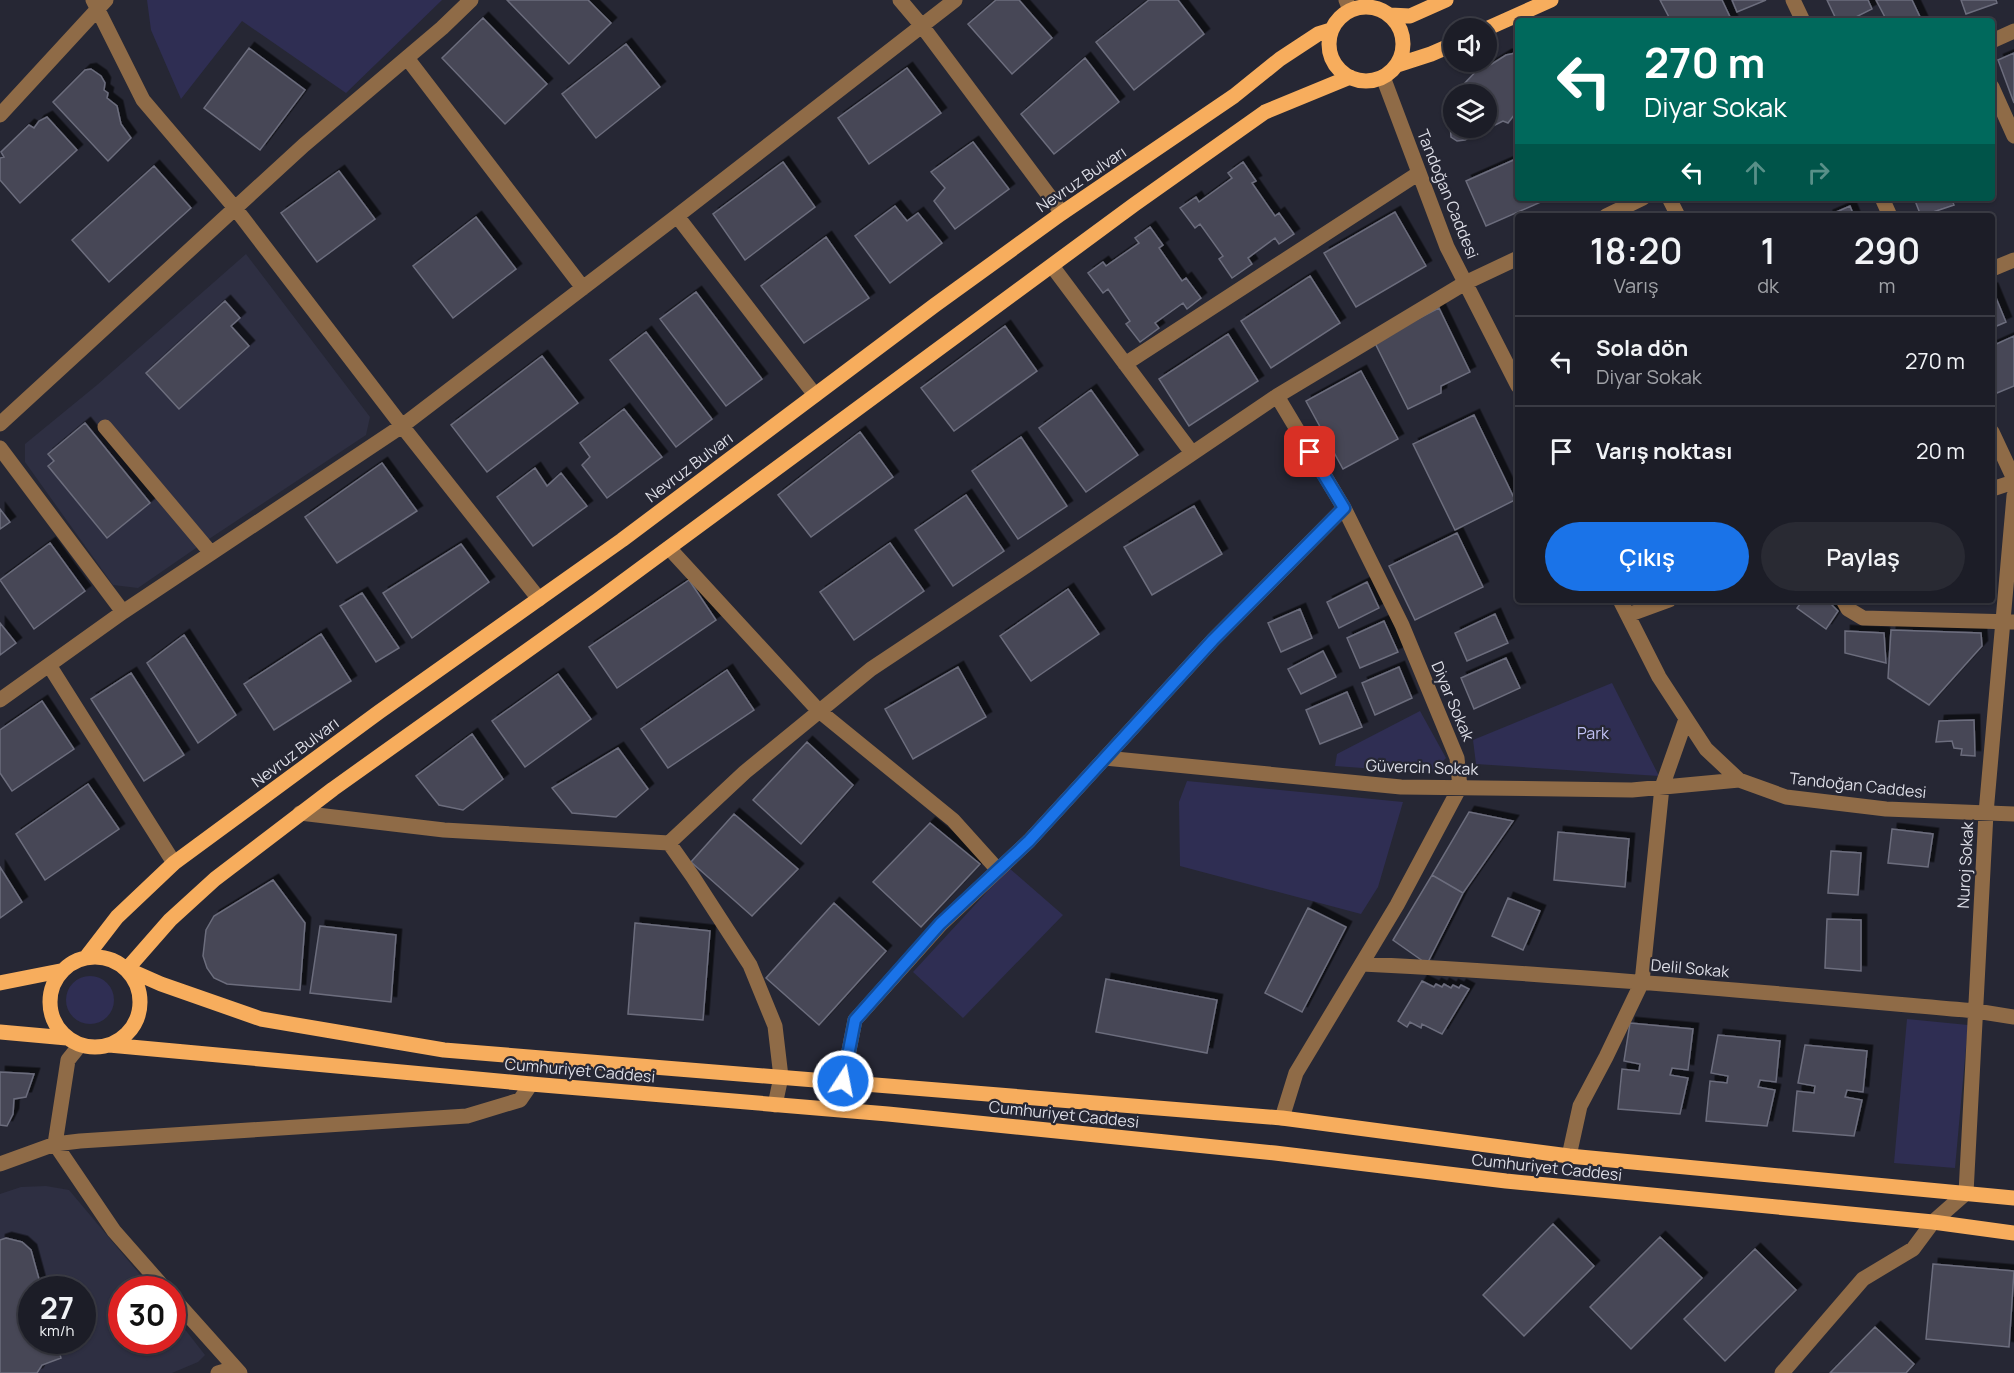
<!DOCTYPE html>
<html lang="tr">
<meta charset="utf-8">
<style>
body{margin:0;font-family:Manrope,sans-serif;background:#292a33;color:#f1f3f6;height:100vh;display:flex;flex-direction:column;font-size:22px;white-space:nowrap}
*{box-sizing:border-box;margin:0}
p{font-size:20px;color:#a0a2a7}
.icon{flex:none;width:33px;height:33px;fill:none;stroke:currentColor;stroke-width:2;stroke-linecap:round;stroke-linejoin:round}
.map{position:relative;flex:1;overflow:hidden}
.panel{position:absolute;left:1515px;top:213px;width:480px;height:390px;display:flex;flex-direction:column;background:#1c1d27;border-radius:6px;box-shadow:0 2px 4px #0004,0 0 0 2px #3a3b44}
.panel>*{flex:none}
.banner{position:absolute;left:1515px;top:18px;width:480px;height:183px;border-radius:6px;box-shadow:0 2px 4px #0004,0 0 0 2px #3a3b44;background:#00695c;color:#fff;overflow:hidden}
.fabs{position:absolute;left:1443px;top:18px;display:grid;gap:12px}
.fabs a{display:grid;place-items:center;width:54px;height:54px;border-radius:50%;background:#1c1d27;box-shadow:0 2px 4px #0004,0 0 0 2px #3a3b44;font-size:30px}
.speed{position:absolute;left:18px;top:1276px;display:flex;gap:12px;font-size:30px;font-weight:700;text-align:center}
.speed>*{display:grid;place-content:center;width:78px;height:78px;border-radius:50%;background:#1c1d27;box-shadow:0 2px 4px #0004,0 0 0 2px #3a3b44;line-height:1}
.speed small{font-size:15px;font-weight:400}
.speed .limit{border:9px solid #d22;background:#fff;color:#111}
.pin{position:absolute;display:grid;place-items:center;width:51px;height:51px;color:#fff;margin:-26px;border-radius:12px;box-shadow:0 3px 9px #0006}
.me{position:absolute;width:66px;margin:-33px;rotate:11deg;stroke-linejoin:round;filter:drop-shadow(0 0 4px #0008)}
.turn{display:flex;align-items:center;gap:21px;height:126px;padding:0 30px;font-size:27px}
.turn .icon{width:78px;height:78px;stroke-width:2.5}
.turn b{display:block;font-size:42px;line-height:51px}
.lanes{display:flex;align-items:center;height:57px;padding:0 30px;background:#0003;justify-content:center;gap:30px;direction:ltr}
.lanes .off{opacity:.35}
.eta{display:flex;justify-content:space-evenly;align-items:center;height:102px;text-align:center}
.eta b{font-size:36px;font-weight:600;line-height:42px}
.button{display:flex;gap:12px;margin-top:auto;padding:12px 30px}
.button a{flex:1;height:69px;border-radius:36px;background:#1a73e8;color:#fff;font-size:24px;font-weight:600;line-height:69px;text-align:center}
.button a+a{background:#292a33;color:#f1f3f6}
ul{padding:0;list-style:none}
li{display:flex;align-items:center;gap:18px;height:90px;padding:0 30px;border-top:2px solid #3a3b44}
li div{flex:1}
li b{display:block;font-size:22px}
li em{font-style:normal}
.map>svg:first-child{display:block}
.built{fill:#2e2f42;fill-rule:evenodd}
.green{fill:#2f2e53}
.building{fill:#464756;stroke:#6c6d7d;stroke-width:1.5;filter:url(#shadow)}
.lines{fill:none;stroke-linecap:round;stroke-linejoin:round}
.minor{stroke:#8f6b47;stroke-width:15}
.major{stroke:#f7ad5d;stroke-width:15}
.route-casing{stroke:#114b97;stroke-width:15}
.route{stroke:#1a73e8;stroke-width:10}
.labels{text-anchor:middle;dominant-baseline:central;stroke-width:4.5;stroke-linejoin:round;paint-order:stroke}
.street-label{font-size:16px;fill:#dddee7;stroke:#262734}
.park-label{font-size:16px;fill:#c0c1f5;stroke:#262734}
</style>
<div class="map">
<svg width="2014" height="1373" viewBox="0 0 2014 1373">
<defs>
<filter id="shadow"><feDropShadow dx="5.5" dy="-5.5" stdDeviation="0" flood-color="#0009"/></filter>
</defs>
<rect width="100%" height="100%" fill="#262734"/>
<path class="built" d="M 246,254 L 370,417 L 366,435 L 212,537 L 138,588 L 113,585 L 25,462 L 25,444 L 97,385 Z
M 46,1186 L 69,1190 L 153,1290 L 122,1290 L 122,1341 L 172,1341 L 173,1314 L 205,1355 L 198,1362 L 172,1373 L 0,1373 L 0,1194 L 21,1187 ZM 32,1290 L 82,1290 L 82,1341 L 32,1341 Z"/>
<path class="green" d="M 147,0 L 442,0 L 346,93 L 242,21 L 181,99 L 151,30 Z
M 1612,683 L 1659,776 L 1476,764 L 1473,740 Z
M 1420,711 L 1446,758 L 1431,773 L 1335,766 L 1337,754 Z
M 1187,781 L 1403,802 L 1378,887 L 1361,914 L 1180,866 L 1179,802 Z
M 1009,868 L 1063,915 L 963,1018 L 913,972 Z
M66 1000a24 24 0 1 1 48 0a24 24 0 1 1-48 0Z
M 1907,1019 L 1968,1025 L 1955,1168 L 1894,1163 Z"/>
<path class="building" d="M 507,0 L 588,0 L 611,23 L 569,64 Z
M 996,0 L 1019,0 L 1052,38 L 1012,74 L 968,24 Z
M 1149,0 L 1178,0 L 1204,34 L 1134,90 L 1096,42 Z
M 1660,0 L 1722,0 L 1732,21 L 1671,21 Z
M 1732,0 L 1766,0 L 1737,12 Z
M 1827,0 L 1868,0 L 1872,9 L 1848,21 L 1837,21 Z
M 1876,0 L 1912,0 L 1922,21 L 1887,21 Z
M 1961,0 L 1996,0 L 1997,3 L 1966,14 Z
M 483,18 L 547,84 L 505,124 L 442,58 Z
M 626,44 L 660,87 L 596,138 L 562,94 Z
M 249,48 L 305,90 L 260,150 L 204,108 Z
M 1515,53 L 1518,60 L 1518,110 L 1508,123 L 1503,121 L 1465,140 L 1457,141 L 1451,137 L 1450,123 L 1454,104 L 1454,128 L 1486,128 L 1486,94 L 1458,94 L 1463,85 L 1483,64 L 1487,67 L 1506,55 Z
M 2014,53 L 2014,103 L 1998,60 Z
M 1085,58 L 1119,102 L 1054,154 L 1021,114 Z
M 907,68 L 941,113 L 869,164 L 838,118 Z
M 91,69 L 101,76 L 105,83 L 104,90 L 108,93 L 107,98 L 117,106 L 121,124 L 131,138 L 108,161 L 53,102 L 85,70 Z
M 47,117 L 77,150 L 20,203 L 0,180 L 0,158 L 4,157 L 1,152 L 29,125 L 34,128 L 39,121 Z
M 973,142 L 1009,189 L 955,229 L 934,201 L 945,188 L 931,172 Z
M 1518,158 L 1518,198 L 1539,198 L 1541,202 L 1486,226 L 1466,181 Z
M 783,162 L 815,207 L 745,260 L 713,214 Z
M 1243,162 L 1256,181 L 1252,183 L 1275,216 L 1279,213 L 1294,234 L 1279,244 L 1275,238 L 1248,258 L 1252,264 L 1232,278 L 1219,259 L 1223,256 L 1200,224 L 1195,228 L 1180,208 L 1196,197 L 1199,202 L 1232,178 L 1228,173 Z
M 154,166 L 191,208 L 109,282 L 72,240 Z
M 339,171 L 375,219 L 317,262 L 281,213 Z
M 1914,198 L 1951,198 L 1954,205 L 1921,216 Z
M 895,206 L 907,221 L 918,213 L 942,243 L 890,283 L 855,236 Z
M 1850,206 L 1854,216 L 1827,216 Z
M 1395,212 L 1426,266 L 1356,307 L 1324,253 Z
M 476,217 L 516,269 L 453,318 L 413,266 Z
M 1150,227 L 1163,245 L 1159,248 L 1182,281 L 1186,278 L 1201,298 L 1187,309 L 1183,303 L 1155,323 L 1159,328 L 1140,342 L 1126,324 L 1130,321 L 1108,289 L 1103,293 L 1088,273 L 1103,262 L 1106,266 L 1139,243 L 1135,238 Z
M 826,237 L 869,298 L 804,343 L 761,286 Z
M 1310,276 L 1340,323 L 1271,368 L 1241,321 Z
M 1992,288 L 2006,322 L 1992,328 Z
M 696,292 L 762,379 L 726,406 L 660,319 Z
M 225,301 L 240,318 L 231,326 L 249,346 L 179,409 L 146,373 Z
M 1439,308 L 1470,372 L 1441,386 L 1441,393 L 1408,409 L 1374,341 Z
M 1005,326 L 1037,371 L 954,431 L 921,388 Z
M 646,332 L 712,419 L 676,447 L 610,360 Z
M 1228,334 L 1258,381 L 1189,426 L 1159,379 Z
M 2014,336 L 2014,386 L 1997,393 L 1992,382 L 1992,346 Z
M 542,356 L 578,403 L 487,472 L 451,425 Z
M 1361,371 L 1398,439 L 1343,469 L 1306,401 Z
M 1091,390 L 1138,455 L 1086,492 L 1039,428 Z
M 624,409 L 662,457 L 607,498 L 582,465 L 590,457 L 580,443 Z
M 1474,415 L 1515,500 L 1455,530 L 1413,444 Z
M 85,423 L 150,503 L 107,538 L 48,466 L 54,461 L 48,454 Z
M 860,432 L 893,477 L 811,537 L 778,495 Z
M 1021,437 L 1067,506 L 1018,539 L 972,471 Z
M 382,463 L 417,511 L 337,563 L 305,517 Z
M 535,468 L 547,486 L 561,473 L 587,506 L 533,546 L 497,497 Z
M 966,495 L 1004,551 L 953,586 L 915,530 Z
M 1194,506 L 1222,554 L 1152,595 L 1124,547 Z
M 0,509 L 10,522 L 0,529 Z
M 1457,533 L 1483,587 L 1415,620 L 1389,566 Z
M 50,543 L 85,591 L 34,629 L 0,580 Z
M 890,543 L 924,591 L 854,640 L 820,592 Z
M 461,544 L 489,582 L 412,638 L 383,593 Z
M 689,580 L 716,620 L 617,688 L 589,647 Z
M 1367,582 L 1379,608 L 1339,628 L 1327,602 Z
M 1068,589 L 1099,634 L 1031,681 L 1000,636 Z
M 362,593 L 399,648 L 376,662 L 340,606 Z
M 1803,600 L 1827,600 L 1838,611 L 1826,629 L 1797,608 Z
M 1300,609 L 1312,638 L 1281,652 L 1268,623 Z
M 1495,614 L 1508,643 L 1467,661 L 1455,633 Z
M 1384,621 L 1398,652 L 1360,668 L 1347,638 Z
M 0,623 L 16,643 L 0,655 Z
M 1891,630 L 1981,633 L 1982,646 L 1929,705 L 1888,678 Z
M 1845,631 L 1884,633 L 1886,663 L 1845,653 Z
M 321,634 L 351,681 L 274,730 L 244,684 Z
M 184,635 L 236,715 L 198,743 L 147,663 Z
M 1323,651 L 1336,677 L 1301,694 L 1288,669 Z
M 1506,658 L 1520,688 L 1474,709 L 1461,678 Z
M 958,667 L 986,717 L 913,759 L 885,709 Z
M 1399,667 L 1412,698 L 1375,715 L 1362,683 Z
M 727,670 L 754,710 L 668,768 L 641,729 Z
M 131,673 L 184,755 L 144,781 L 91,699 Z
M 558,674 L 591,719 L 525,767 L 492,721 Z
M 1347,692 L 1362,727 L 1320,744 L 1306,710 Z
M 42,701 L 74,749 L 12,791 L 0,773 L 0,730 Z
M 1974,720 L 1975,756 L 1961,755 L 1962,749 L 1954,748 L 1952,741 L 1936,742 L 1939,721 Z
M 472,734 L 503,779 L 463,810 L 439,805 L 416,776 Z
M 807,742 L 853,785 L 801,844 L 753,800 Z
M 618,748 L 648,789 L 616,817 L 572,813 L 552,788 Z
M 88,784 L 119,829 L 45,880 L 16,834 Z
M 1469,812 L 1513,821 L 1463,893 L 1432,875 Z
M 734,814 L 798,869 L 752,916 L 691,862 Z
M 930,823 L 980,864 L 921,927 L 873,882 Z
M 1892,829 L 1933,834 L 1928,867 L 1888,863 Z
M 1558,832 L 1629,839 L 1625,887 L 1554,880 Z
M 1831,851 L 1861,853 L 1858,895 L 1828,893 Z
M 0,867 L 22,902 L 0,918 Z
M 1432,875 L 1463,893 L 1427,964 L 1393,940 Z
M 273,880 L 305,923 L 300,990 L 227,984 L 214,978 L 207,968 L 203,956 L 206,930 L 214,916 Z
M 1508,898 L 1540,911 L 1523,950 L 1492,936 Z
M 834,903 L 886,951 L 819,1025 L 766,978 Z
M 1308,908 L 1346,927 L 1302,1012 L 1265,993 Z
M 1827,919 L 1861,920 L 1861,971 L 1825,968 Z
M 635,923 L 710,931 L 703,1020 L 628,1014 Z
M 320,926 L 396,935 L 391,1002 L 310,993 Z
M 1106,979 L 1217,1000 L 1207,1053 L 1096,1032 Z
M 1422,981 L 1434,987 L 1436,984 L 1442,987 L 1444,984 L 1451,988 L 1453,985 L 1459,988 L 1461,985 L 1469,989 L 1442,1034 L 1422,1024 L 1421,1028 L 1410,1022 L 1407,1027 L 1398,1021 Z
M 1630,1023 L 1693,1029 L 1688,1070 L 1672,1068 L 1670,1075 L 1688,1078 L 1680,1114 L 1618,1109 L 1622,1069 L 1639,1071 L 1640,1064 L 1624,1061 Z
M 1718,1035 L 1780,1041 L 1776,1082 L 1760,1080 L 1758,1087 L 1775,1090 L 1767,1126 L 1706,1121 L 1710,1081 L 1727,1083 L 1728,1076 L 1711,1073 Z
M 1805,1045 L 1867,1051 L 1863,1092 L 1847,1090 L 1845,1097 L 1862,1100 L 1854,1136 L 1793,1131 L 1797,1091 L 1814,1093 L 1815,1086 L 1798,1083 Z
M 0,1072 L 34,1074 L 26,1097 L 14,1099 L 13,1114 L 7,1126 L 0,1125 Z
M 1553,1224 L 1594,1266 L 1524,1336 L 1483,1295 Z
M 1660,1237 L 1702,1278 L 1631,1349 L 1590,1307 Z
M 6,1238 L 22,1242 L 31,1250 L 42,1290 L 32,1290 L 32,1341 L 56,1341 L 61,1358 L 42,1365 L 37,1373 L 0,1373 L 0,1240 Z
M 1755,1249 L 1796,1290 L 1725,1361 L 1684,1319 Z
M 1933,1264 L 2014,1271 L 2009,1347 L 1926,1339 Z
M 1875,1327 L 1914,1364 L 1906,1373 L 1830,1373 Z"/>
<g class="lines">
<path class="minor" d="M 93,0 L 143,100 L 235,208 L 402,426 L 539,599
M 900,0 L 922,26 L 1062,213
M 1346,0 L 1350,10
M 1793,0 L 1803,21
M 1992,41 L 2014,31
M 407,58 L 583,288
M 1383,77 L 1447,247 L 1518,386
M 1992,87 L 2014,136
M 0,115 L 106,0
M 1669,198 L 1678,216
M 1882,198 L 1890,216
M 677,216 L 815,395
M 1606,216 L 1643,198
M 1052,266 L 1192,453
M 1992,269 L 2014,260
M 1125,364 L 1419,173
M 1277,396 L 1344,508 L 1402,625 L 1457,758 L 1460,787 L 1397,905 L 1296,1073 L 1282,1118
M 0,424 L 304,145 L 442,28 L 471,0
M 105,427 L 211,553
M 1992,432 L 2014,479
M 0,448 L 123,612
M 1992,489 L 2014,482
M 669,548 L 818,710 L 953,820 L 998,870
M 1620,600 L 1659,677 L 1706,749 L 1739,780 L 1786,797 L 1886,809 L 2014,814
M 1843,600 L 1848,609 L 1863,618 L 2014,622
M 1628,615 L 1669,600
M 49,665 L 174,863
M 0,700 L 123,612 L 402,426 L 677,216 L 955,0
M 1105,758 L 1401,787 L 1632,790 L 1739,780
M 300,813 L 444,830 L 669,843 L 745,772 L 871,669 L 1035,560 L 1277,396 L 1465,283 L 1518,258
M 669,843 L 693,877 L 750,965 L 775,1026 L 781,1077 L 775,1105
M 1362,964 C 1567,974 1771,993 1976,1011 L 2014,1017
M 80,1045 L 68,1060 L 55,1144 L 114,1231 L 166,1290
M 843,1081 L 855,1020 L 941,924 L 1029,841 L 1213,640 L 1344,508
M 1569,1156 L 1580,1106 L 1606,1057 L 1642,982 L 1662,787 L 1686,719
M 0,1164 L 55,1144 L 80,1141 L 467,1116 L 520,1100 L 531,1084
M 172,1297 L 240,1373
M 218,1373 L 235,1368
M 1782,1373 L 1863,1279 L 1913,1249 L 1933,1222 L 1966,1193 L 1986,813 L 2014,496"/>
<path class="major" d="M1329 44a37 37 0 1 1 74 0a37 37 0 1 1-74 0Z
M 1390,15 L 1410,16 L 1446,0
M 1486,29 L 1551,0
M 1397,65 L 1431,54 L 1454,44
M 1350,77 L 1265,112 L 1135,204 L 598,600 L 333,789 L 215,879 L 170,920 L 127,969 L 161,984 L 261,1019 L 444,1050 L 1282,1118 L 1569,1156 L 2014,1198
M 87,956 L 117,917 L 174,863 L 379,712 L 622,540 L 935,305 L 1062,213 L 1234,96 L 1280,59 L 1318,34 L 1331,30
M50 1002a45 45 0 1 1 90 0a45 45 0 1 1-90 0Z
M 0,983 L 60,971
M 0,1032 L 67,1038
M 109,1045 L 531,1084 L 888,1114 L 1275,1153 L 1506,1181 L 1933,1222 L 2014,1233"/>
</g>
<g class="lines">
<defs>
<path id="route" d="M 843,1081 L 855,1020 L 940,924 L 1029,841 L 1213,640 L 1344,508 L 1310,452"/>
</defs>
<use href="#route" class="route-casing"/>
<use href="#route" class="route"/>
</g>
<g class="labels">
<g class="street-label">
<text transform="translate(1081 179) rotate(-34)">Nevruz Bulvarı</text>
<text transform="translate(1448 194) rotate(68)">Tandoğan Caddesi</text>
<text transform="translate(689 467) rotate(-37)">Nevruz Bulvarı</text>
<text transform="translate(1453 701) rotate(67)">Diyar Sokak</text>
<text transform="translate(295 752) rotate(-37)">Nevruz Bulvarı</text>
<text transform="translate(1422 767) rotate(2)">Güvercin Sokak</text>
<text transform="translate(1858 785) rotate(6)">Tandoğan Caddesi</text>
<text transform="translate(1965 865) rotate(-87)">Nuroj Sokak</text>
<text transform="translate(1690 968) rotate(5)">Delil Sokak</text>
<text transform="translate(580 1070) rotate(5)">Cumhuriyet Caddesi</text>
<text transform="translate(1064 1114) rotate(6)">Cumhuriyet Caddesi</text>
<text transform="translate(1547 1167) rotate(6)">Cumhuriyet Caddesi</text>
</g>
<g class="park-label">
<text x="1593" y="733">Park</text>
</g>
</g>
</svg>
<div class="fabs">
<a><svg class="icon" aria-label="sound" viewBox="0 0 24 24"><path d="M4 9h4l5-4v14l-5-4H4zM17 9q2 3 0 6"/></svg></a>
<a><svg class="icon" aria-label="layers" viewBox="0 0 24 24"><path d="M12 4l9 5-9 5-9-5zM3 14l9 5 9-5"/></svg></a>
</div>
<div class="speed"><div>27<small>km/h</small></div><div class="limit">30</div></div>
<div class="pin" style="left:1310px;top:452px;background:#d93025"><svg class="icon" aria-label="arrive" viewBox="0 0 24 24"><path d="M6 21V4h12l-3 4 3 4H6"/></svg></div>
<svg class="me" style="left:843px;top:1081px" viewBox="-20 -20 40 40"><circle r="17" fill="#1a73e8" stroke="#fff" stroke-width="3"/><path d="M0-11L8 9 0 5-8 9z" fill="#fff"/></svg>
<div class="banner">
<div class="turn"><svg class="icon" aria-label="left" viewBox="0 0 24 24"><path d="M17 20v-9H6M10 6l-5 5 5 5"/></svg><div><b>270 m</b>Diyar Sokak</div></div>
<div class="lanes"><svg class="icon" aria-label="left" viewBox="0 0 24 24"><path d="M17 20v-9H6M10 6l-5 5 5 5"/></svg><svg class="icon off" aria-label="ahead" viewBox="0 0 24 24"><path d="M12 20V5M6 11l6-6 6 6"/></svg><svg class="icon off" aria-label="right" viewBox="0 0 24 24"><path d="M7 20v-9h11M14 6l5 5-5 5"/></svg></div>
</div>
<section class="panel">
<div class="eta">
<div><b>18:20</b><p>Varış</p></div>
<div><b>1</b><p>dk</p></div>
<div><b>290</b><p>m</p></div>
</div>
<ul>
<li><svg class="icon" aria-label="left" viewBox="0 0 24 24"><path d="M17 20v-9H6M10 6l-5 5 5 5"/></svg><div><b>Sola dön</b><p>Diyar Sokak</p></div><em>270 m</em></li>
<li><svg class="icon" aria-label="arrive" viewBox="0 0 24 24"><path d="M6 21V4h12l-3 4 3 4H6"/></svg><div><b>Varış noktası</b></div><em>20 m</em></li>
</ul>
<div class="button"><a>Çıkış</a><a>Paylaş</a></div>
</section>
</div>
